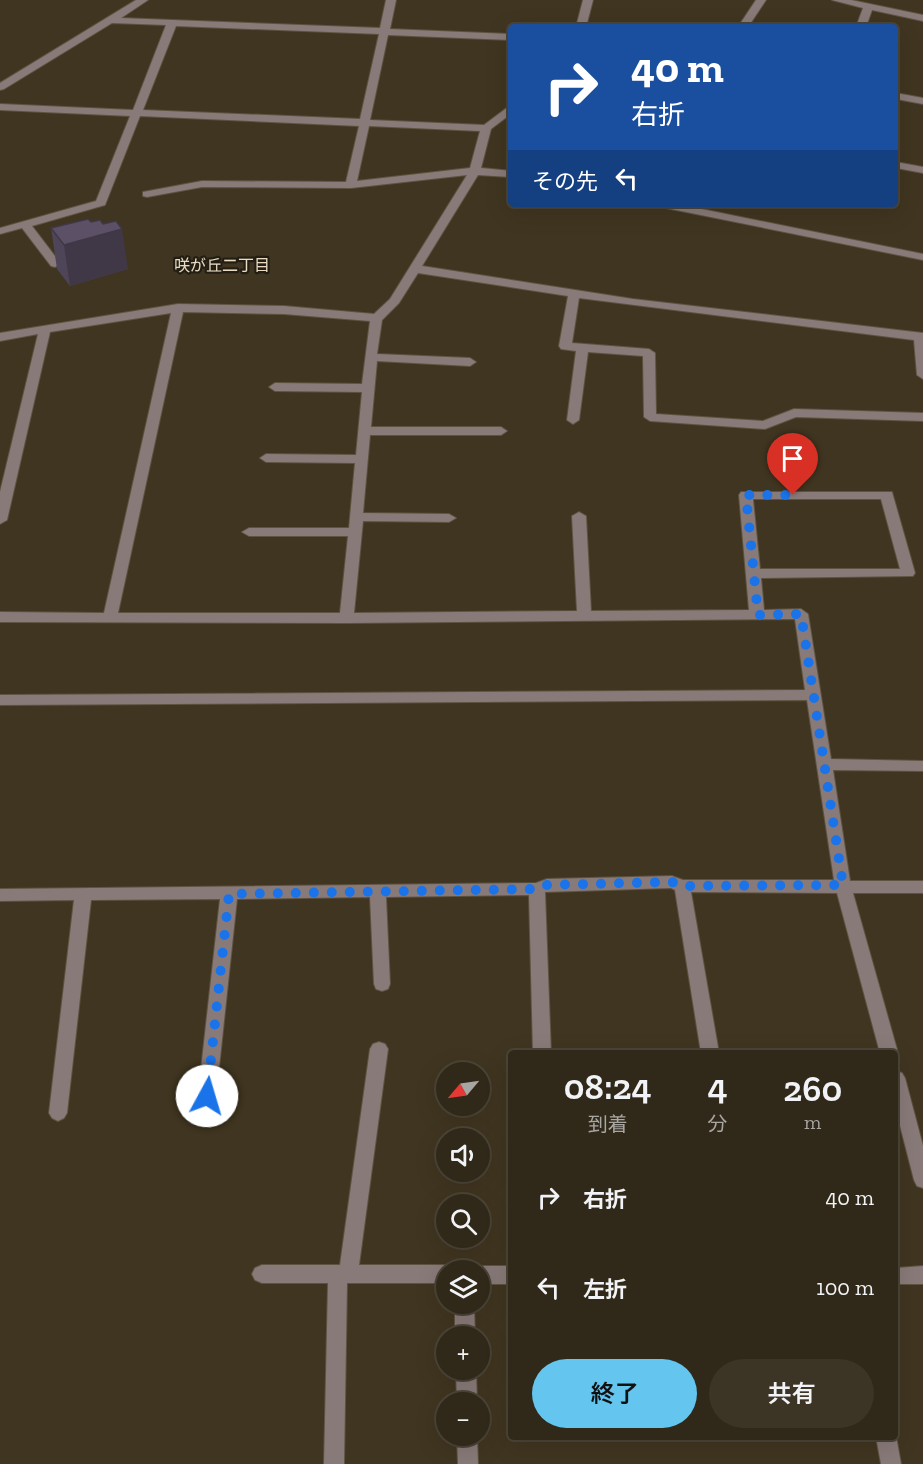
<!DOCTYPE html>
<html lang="ja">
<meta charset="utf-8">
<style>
body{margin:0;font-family:"Zilla Slab","Noto Sans JP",serif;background:#3c3425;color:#f1f3f6;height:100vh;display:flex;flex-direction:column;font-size:22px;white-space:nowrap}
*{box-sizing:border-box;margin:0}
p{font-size:20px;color:#a8a6a2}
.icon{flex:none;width:33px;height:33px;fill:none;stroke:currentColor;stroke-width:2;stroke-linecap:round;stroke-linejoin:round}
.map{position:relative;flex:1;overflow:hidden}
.panel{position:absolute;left:508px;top:1050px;width:390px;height:390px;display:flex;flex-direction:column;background:#302818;border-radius:6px;box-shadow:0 6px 24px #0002,0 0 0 2px #4b4437}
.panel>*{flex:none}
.guide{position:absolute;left:508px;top:24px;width:390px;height:183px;border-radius:6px;box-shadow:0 6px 24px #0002,0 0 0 2px #4b4437;background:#1a4fa0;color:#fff;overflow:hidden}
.needle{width:39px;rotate:241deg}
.fabs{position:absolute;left:436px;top:1062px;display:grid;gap:12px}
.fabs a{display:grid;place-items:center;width:54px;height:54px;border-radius:50%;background:#302818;box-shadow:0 6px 24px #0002,0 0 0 2px #4b4437;font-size:30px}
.pin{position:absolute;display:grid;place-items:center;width:51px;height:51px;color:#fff;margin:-62px -26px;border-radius:50% 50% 50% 0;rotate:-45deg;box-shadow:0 0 6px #0007}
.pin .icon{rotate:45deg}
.me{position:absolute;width:66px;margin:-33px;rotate:6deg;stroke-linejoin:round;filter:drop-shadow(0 0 4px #0008)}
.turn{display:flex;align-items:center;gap:21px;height:126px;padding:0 24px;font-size:27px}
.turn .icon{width:78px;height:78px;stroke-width:2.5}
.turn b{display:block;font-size:42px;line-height:51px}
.then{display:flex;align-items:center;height:57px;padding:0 24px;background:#0003;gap:12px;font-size:22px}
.eta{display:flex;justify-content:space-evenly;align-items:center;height:102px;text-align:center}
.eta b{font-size:36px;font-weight:600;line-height:42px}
.primary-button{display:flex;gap:12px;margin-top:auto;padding:12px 24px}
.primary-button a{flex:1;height:69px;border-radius:36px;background:#64c5ee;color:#111;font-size:24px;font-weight:600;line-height:69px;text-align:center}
.primary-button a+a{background:#3c3425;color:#f1f3f6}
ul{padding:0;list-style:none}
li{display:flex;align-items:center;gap:18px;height:90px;padding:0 24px}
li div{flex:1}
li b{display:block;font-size:22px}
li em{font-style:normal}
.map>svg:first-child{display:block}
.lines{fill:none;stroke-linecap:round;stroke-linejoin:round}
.minor-casing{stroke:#5e5340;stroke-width:2}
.minor{fill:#887a79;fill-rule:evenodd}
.wall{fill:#4e4558}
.shaded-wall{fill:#403847}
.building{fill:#5b5066;stroke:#403847;stroke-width:1.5}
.route{stroke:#1a73e8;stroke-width:10;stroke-dasharray:0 18}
.labels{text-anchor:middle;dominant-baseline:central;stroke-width:4.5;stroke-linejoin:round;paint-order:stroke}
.far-neighbourhood-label{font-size:16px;fill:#eadbc2;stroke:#231e14}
</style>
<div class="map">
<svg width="923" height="1464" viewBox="0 0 923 1464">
<rect width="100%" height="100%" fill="#403520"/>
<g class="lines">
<defs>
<path id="minor" d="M 136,0 L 148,0 L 121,18 L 380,28 L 386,0 L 396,0 L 390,29 L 512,34 L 512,40 L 388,35 L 370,120 L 484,125 L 512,104 L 512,113 L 491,129 L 481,168 L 512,171 L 512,177 L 478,175 L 422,266 L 633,299 L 923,333 L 923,379 L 917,375 L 914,340 L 579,298 L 572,343 L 649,349 L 655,353 L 656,414 L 763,421 L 794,409 L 923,413 L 923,421 L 796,417 L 765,429 L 650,421 L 644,417 L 643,356 L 588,352 L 579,420 L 573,424 L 567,420 L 576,351 L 561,349 L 559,346 L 568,296 L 418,273 L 399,303 L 382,320 L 377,354 L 470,358 L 476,362 L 470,366 L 377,361 L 371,427 L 501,427 L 507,431 L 501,435 L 370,435 L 363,513 L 449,514 L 456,518 L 449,522 L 363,521 L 354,613 L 577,611 L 572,516 L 579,512 L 586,516 L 591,611 L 749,610 L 739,495 L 741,492 L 892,492 L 915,573 L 913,576 L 761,578 L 764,610 L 801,609 L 808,614 L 831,759 L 923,761 L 923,771 L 833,770 L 850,881 L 923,881 L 923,893 L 853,893 L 898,1053 L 896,1057 L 896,1053 L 880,1053 L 837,893 L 691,892 L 719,1053 L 701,1053 L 675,890 L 671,888 L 545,892 L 551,1053 L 533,1053 L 529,895 L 386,897 L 390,984 L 388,989 L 382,991 L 376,989 L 374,984 L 370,897 L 237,899 L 216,1096 L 213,1101 L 207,1103 L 201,1101 L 198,1096 L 220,899 L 91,900 L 67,1113 L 64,1118 L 58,1121 L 52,1118 L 49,1113 L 74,900 L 0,901 L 0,889 L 536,883 L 547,879 L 672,876 L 683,880 L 834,880 L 807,700 L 0,705 L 0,695 L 805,690 L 795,619 L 347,623 L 0,622 L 0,612 L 104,613 L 171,313 L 50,332 L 7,520 L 0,524 L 0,492 L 38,334 L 0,341 L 0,333 L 178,304 L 284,306 L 374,314 L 390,299 L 467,175 L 351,188 L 202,187 L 147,197 L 143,196 L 143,192 L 202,181 L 346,182 L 359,126 L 140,116 L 105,205 L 32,226 L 61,264 L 55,267 L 51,266 L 22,228 L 0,234 L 0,228 L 96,201 L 130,116 L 0,110 L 0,104 L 133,110 L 166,25 L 112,23 L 4,89 L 0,90 L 0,83 ZM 176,26 L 379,34 L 360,119 L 143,110 ZM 369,126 L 480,131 L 470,168 L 357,181 ZM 183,312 L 284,314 L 370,321 L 362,384 L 275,383 L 269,387 L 275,391 L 362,392 L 356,455 L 266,454 L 260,458 L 266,462 L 355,463 L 349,528 L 249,528 L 242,532 L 249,536 L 348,536 L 340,613 L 118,613 ZM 753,499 L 881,499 L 900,569 L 760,569 Z
M 583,0 L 593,0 L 586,27 L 576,27 Z
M 756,0 L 766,0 L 748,27 L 738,27 Z
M 832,0 L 851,0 L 923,15 L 923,21 L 872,10 L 866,27 L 856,27 L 863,8 Z
M 896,93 L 923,98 L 923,104 L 896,99 Z
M 896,162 L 923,167 L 923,173 L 896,168 Z
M 655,204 L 677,204 L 923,254 L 923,260 L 661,207 Z
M 379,1042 L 385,1044 L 388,1049 L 359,1265 L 447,1265 L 455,1270 L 447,1270 L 447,1283 L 347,1283 L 344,1464 L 324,1464 L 328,1283 L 262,1283 L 255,1280 L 252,1274 L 255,1268 L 262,1265 L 340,1265 L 370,1049 L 373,1044 Z
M 896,1071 L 902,1073 L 905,1078 L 923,1146 L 923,1188 L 917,1186 L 914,1180 L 896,1110 Z
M 480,1266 L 512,1266 L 512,1284 L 480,1284 L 480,1270 L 473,1270 Z
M 923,1266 L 923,1284 L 896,1284 L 896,1268 Z
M 455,1304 L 474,1304 L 475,1336 L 455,1336 Z
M 456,1370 L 476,1370 L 477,1402 L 457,1402 Z
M 457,1436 L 477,1436 L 478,1464 L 458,1464 Z
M 896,1436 L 901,1464 L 881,1464 L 876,1437 Z"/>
</defs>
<use href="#minor" class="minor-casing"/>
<use href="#minor" class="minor"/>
</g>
<path class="wall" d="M 51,228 L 128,269 L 70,286 L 57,269 Z"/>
<path class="shaded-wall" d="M 122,229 L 128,269 L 70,286 L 64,245 Z"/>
<path class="building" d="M 88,219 L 91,222 L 100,220 L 103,224 L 116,221 L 122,229 L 64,245 L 51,228 Z"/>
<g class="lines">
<path class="route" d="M 207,1096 L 229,894 L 537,889 L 547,885 L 672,882 L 682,886 L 843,885 L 801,614 L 758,615 L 746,495 L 793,495"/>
</g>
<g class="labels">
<g class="far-neighbourhood-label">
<text x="222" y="265">咲が丘二丁目</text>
</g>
</g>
</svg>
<div class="fabs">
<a><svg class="needle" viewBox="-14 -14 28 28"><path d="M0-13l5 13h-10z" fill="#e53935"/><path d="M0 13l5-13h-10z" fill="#a8a6a2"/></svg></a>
<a><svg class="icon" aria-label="sound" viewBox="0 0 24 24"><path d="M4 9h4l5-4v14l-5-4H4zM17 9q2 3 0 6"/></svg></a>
<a><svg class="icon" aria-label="search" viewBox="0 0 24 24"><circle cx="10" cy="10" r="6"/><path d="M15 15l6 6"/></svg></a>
<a><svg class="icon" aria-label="layers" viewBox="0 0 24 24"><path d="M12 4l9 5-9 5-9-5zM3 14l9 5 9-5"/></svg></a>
<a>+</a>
<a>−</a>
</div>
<div class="pin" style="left:793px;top:495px;background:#d93025"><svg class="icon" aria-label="arrive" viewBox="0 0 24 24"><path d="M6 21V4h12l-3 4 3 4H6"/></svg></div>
<svg class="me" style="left:207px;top:1096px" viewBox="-20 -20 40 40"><circle r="19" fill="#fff"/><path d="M0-13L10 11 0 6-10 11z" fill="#1a73e8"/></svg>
<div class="guide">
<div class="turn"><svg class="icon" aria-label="right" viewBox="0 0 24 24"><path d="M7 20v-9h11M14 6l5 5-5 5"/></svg><div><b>40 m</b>右折</div></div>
<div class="then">その先<svg class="icon" aria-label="left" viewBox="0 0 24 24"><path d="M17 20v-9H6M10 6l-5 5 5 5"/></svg></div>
</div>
<section class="panel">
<div class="eta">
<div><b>08:24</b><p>到着</p></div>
<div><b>4</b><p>分</p></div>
<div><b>260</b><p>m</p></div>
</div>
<ul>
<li><svg class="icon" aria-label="right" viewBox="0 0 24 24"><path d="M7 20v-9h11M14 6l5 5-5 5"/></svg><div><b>右折</b></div><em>40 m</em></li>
<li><svg class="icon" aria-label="left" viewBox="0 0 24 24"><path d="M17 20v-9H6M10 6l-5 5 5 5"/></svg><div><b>左折</b></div><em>100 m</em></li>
</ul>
<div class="primary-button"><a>終了</a><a>共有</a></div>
</section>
</div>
